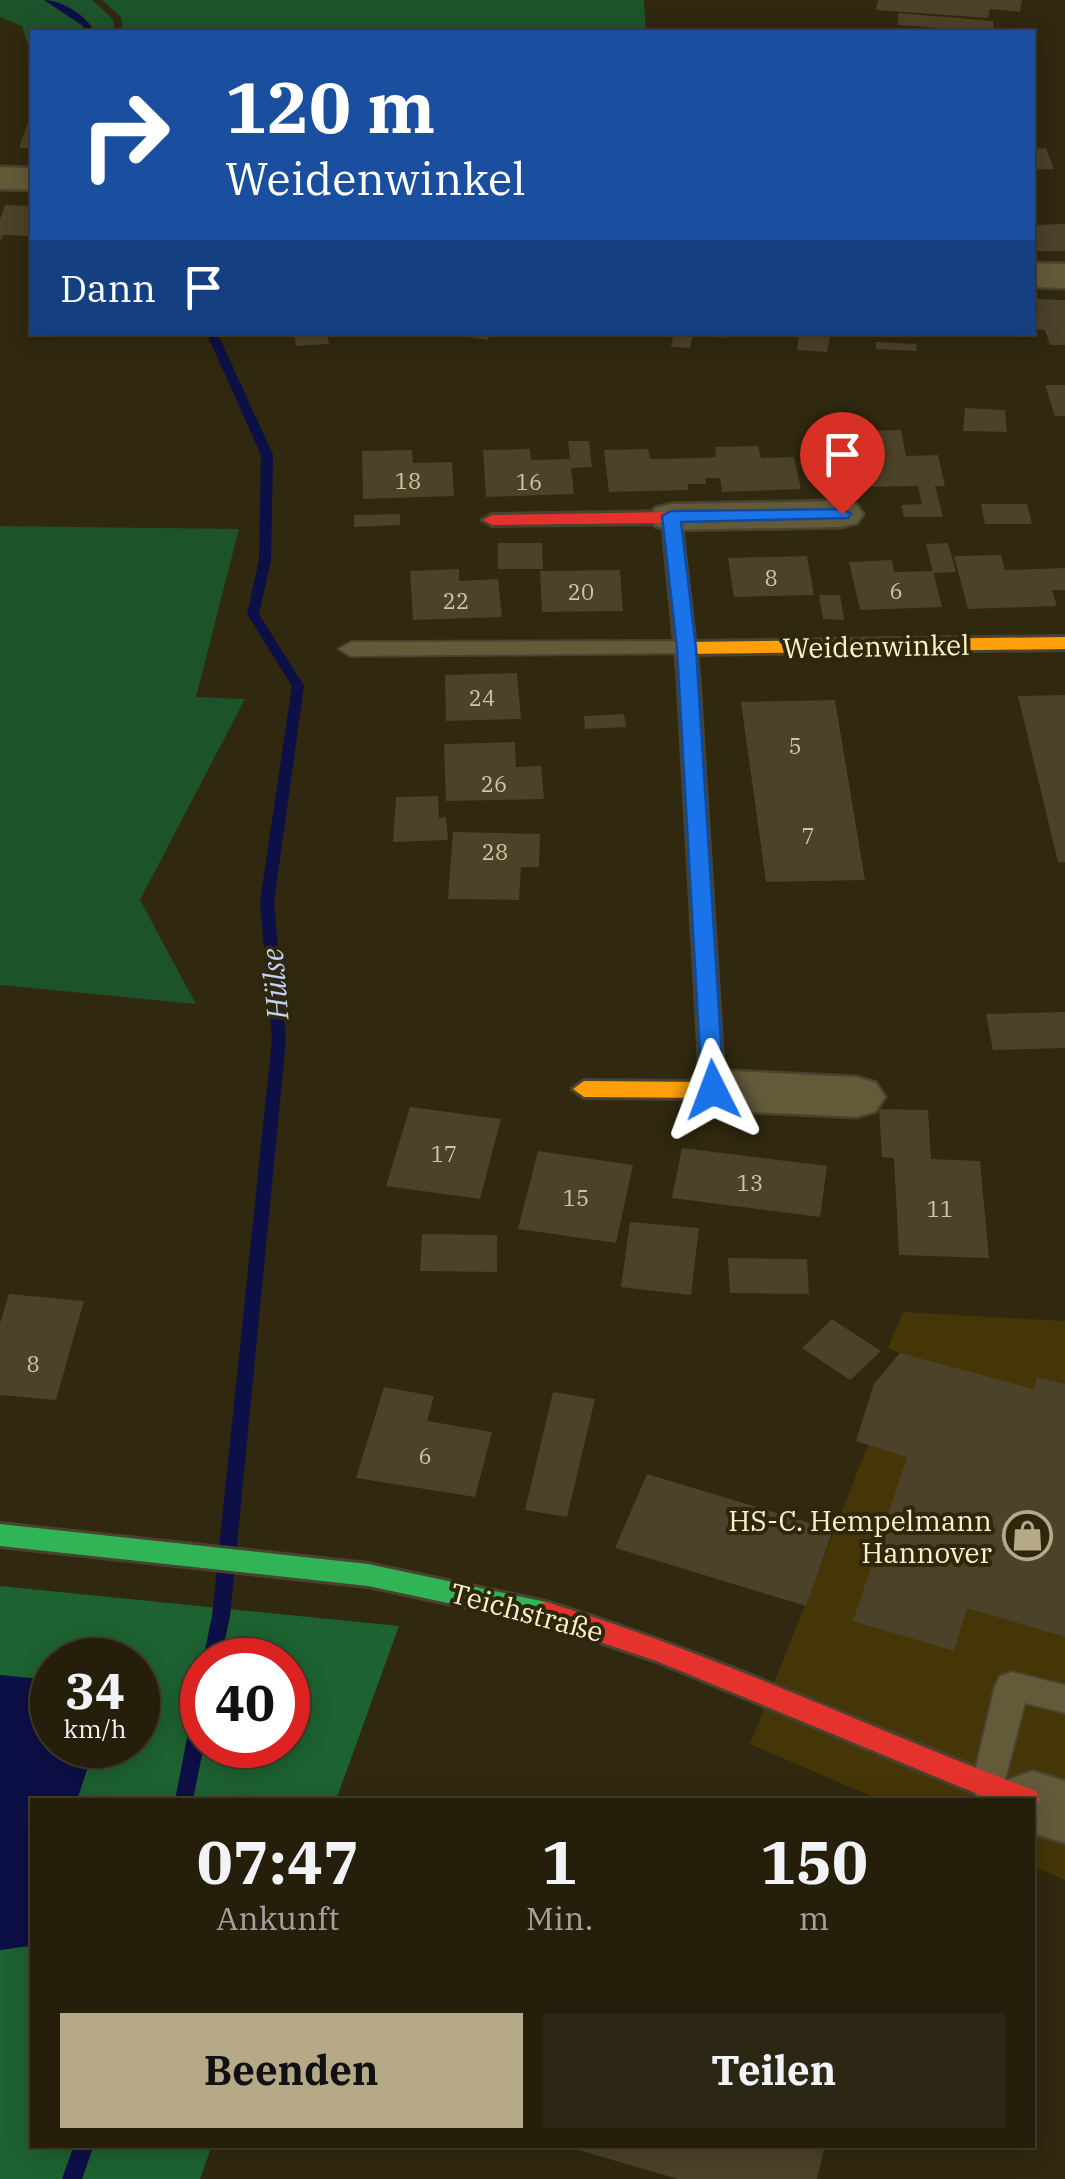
<!DOCTYPE html>
<html lang="de">
<meta charset="utf-8">
<style>
body{margin:0;font-family:"IBM Plex Serif",serif;background:#2c2714;color:#f1f3f6;height:100vh;display:flex;flex-direction:column;font-size:38px;white-space:nowrap}
*{box-sizing:border-box;margin:0}
p{font-size:32px;color:#a3a29d}
.icon{flex:none;width:55px;height:55px;fill:none;stroke:currentColor;stroke-width:2;stroke-linecap:round;stroke-linejoin:round}
.map{position:relative;flex:1;overflow:hidden}
.sheet{position:absolute;left:30px;top:1798px;width:1005px;height:350px;display:flex;flex-direction:column;background:#241e0b;border-radius:0px;box-shadow:0 5px 25px #0003,0 0 0 2px #413c2c}
.sheet>*{flex:none}
.hud{position:absolute;left:30px;top:30px;width:1005px;height:305px;border-radius:0px;box-shadow:0 5px 25px #0003,0 0 0 2px #413c2c;background:#1a4fa0;color:#fff;overflow:hidden}
.speed{position:absolute;left:30px;top:1638px;display:flex;gap:20px;font-size:50px;font-weight:700;text-align:center}
.speed>*{display:grid;place-content:center;width:130px;height:130px;border-radius:50%;background:#241e0b;box-shadow:0 5px 25px #0003,0 0 0 2px #413c2c;line-height:1}
.speed small{font-size:25px;font-weight:400}
.speed .limit{border:15px solid #d22;background:#fff;color:#111}
.pin{position:absolute;display:grid;place-items:center;width:85px;height:85px;color:#fff;margin:-102px -42px;border-radius:50% 50% 50% 0;rotate:-45deg;box-shadow:0 0 10px #0007}
.pin .icon{rotate:45deg}
.me{position:absolute;width:110px;margin:-55px;rotate:357deg;stroke-linejoin:round;filter:drop-shadow(0 0 8px #0008)}
.turn{display:flex;align-items:center;gap:35px;height:210px;padding:0 30px;font-size:45px}
.turn .icon{width:130px;height:130px;stroke-width:2.5}
.turn b{display:block;font-size:70px;line-height:85px}
.then{display:flex;align-items:center;height:95px;padding:0 30px;background:#0003;gap:20px;font-size:38px}
.eta{display:flex;justify-content:space-evenly;align-items:center;height:170px;text-align:center}
.eta b{font-size:60px;font-weight:800;line-height:70px}
.cta{display:flex;gap:20px;margin-top:auto;padding:20px 30px}
.cta a{flex:1;height:115px;border-radius:0px;background:#b5a988;color:#111;font-size:40px;font-weight:800;line-height:115px;text-align:center}
.cta a+a{background:#2c2714;color:#f1f3f6}
.map>svg:first-child{display:block}
.built{fill:#443606}
.green{fill:#1c532a}
.forest{fill:#1d6231;fill-rule:evenodd}
.water{fill:#0d0f47}
.lines{fill:none;stroke-linecap:round;stroke-linejoin:round}
.stream{fill:#0d0f47;fill-rule:evenodd}
.building{fill:#4c4129}
.lane-casing{stroke:#49422f;stroke-width:4}
.street-casing{stroke:#49422f;stroke-width:5}
.fast-casing{stroke:#49422f;stroke-width:6}
.slow-casing{stroke:#49422f;stroke-width:6}
.jam-casing{stroke:#49422f;stroke-width:6}
.lane{fill:#635a39;fill-rule:evenodd}
.street{fill:#635a39;fill-rule:evenodd}
.fast{fill:#30b455;fill-rule:evenodd}
.slow{fill:#ff9f0a;fill-rule:evenodd}
.jam{fill:#e5322d;fill-rule:evenodd}
.route{fill:#1a73e8;stroke:#114b97;stroke-width:2.5}
.labels{text-anchor:middle;dominant-baseline:central;stroke-width:8;stroke-linejoin:round;paint-order:stroke}
.number-label{font-size:22px;fill:#d1c4a1}
.street-label{font-size:28px;fill:#fdefc9;stroke:#2e260d}
.poi-label{font-size:28px;fill:#fdefc9;stroke:#2e260d;text-anchor:end}
.water-label{font-size:30px;font-style:italic;fill:#c3d1f9;stroke:#2e260d}
</style>
<div class="map">
<svg width="1065" height="2179" viewBox="0 0 1065 2179">
<rect width="100%" height="100%" fill="#30280f"/>
<path class="built" d="M 903,1312 L 1065,1321 L 1065,1880 L 1033,1866 L 1032,1800 L 880,1800 L 750,1744 L 868,1445 L 856,1441 L 874,1384 L 900,1353 L 888,1348 Z"/>
<path class="green" d="M 0,0 L 92,0 L 113,19 L 115,32 L 32,32 L 32,58 L 22,26 L 0,17 Z
M 102,0 L 644,0 L 646,32 L 123,32 L 121,17 Z
M 0,526 L 239,529 L 196,697 L 245,699 L 140,900 L 196,1004 L 0,985 Z"/>
<path class="forest" d="M 0,1586 L 399,1626 L 336,1800 L 77,1800 L 95,1745 L 138,1745 L 138,1660 L 52,1660 L 52,1682 L 0,1675 ZM 202,1660 L 288,1660 L 288,1745 L 202,1745 Z
M 32,1934 L 32,2145 L 212,2145 L 200,2179 L 0,2179 L 0,1950 L 28,1946 Z"/>
<path class="water" d="M 0,1675 L 51,1680 L 52,1745 L 95,1745 L 77,1800 L 32,1800 L 32,1934 L 29,1946 L 0,1950 Z"/>
<g class="lines">
<path class="stream" d="M 44,0 C 61,0 88,16 94,32 L 85,32 L 83,26 Z
M 206,332 L 217,332 L 273,455 L 271,560 L 259,614 L 304,686 L 274,902 L 286,1040 L 230,1616 L 221,1660 L 203,1660 L 212,1616 L 272,1040 L 260,902 L 292,686 L 247,614 L 259,560 L 261,455 Z
M 202,1700 L 204,1745 L 193,1800 L 175,1800 L 193,1708 L 196,1702 Z
M 74,2145 L 94,2145 L 82,2179 L 62,2179 Z"/>
</g>
<path class="building" d="M 878,0 L 1022,0 L 1020,12 L 990,9 L 988,18 L 876,10 Z
M 898,13 L 993,21 L 994,32 L 898,25 Z
M 32,111 L 32,148 L 19,148 Z
M 1046,148 L 1054,169 L 1032,170 L 1032,149 Z
M 5,205 L 32,206 L 32,236 L 3,235 L 0,242 L 0,219 Z
M 1065,224 L 1065,251 L 1033,251 L 1032,225 Z
M 1032,299 L 1065,300 L 1065,345 L 1050,345 L 1045,330 L 1032,329 Z
M 294,332 L 327,332 L 329,344 L 296,346 Z
M 435,332 L 490,332 L 488,340 Z
M 674,332 L 728,332 L 727,338 L 693,335 L 690,348 L 671,347 Z
M 799,334 L 830,336 L 827,352 L 797,350 Z
M 876,342 L 916,344 L 917,351 L 876,349 Z
M 1045,385 L 1065,385 L 1065,416 L 1055,416 Z
M 965,408 L 1005,410 L 1007,432 L 963,431 Z
M 901,430 L 906,456 L 938,455 L 945,486 L 935,486 L 943,517 L 904,517 L 901,505 L 922,504 L 918,486 L 857,487 L 845,431 Z
M 568,441 L 589,441 L 592,467 L 571,468 L 574,494 L 486,497 L 483,450 L 530,449 L 531,460 L 570,459 Z
M 758,446 L 761,458 L 794,457 L 801,489 L 722,492 L 720,478 L 705,478 L 706,484 L 688,484 L 688,490 L 609,492 L 604,450 L 648,449 L 650,459 L 702,458 L 716,457 L 715,447 Z
M 412,450 L 413,463 L 452,462 L 454,496 L 363,499 L 362,451 Z
M 981,504 L 1027,504 L 1032,524 L 985,524 Z
M 400,514 L 400,525 L 354,527 L 354,515 Z
M 498,543 L 542,543 L 543,569 L 498,569 Z
M 948,543 L 956,572 L 933,573 L 926,544 Z
M 1001,555 L 1005,570 L 1065,568 L 1065,590 L 1052,590 L 1057,606 L 968,609 L 954,556 Z
M 807,556 L 814,595 L 734,597 L 728,558 Z
M 892,560 L 894,572 L 933,571 L 942,607 L 860,610 L 849,562 Z
M 459,569 L 459,581 L 498,579 L 502,617 L 413,620 L 410,571 Z
M 620,570 L 623,611 L 542,612 L 540,571 Z
M 819,595 L 840,595 L 844,620 L 823,619 Z
M 517,673 L 521,719 L 446,721 L 445,675 Z
M 1065,695 L 1065,862 L 1058,862 L 1018,696 Z
M 835,700 L 865,880 L 766,882 L 741,702 Z
M 624,714 L 626,727 L 585,729 L 584,716 Z
M 515,742 L 516,767 L 541,766 L 544,799 L 446,801 L 444,744 Z
M 438,796 L 439,818 L 446,817 L 448,840 L 393,842 L 396,797 Z
M 453,832 L 540,834 L 539,867 L 521,867 L 519,900 L 448,899 Z
M 1065,1012 L 1065,1048 L 993,1050 L 986,1014 Z
M 410,1107 L 501,1119 L 480,1199 L 386,1186 Z
M 879,1109 L 928,1110 L 931,1159 L 980,1161 L 989,1258 L 899,1255 L 894,1158 L 882,1157 Z
M 682,1148 L 827,1166 L 820,1217 L 672,1198 Z
M 538,1151 L 633,1165 L 616,1243 L 518,1229 Z
M 630,1222 L 699,1228 L 691,1295 L 621,1287 Z
M 422,1234 L 497,1235 L 497,1272 L 420,1271 Z
M 728,1258 L 807,1259 L 809,1294 L 730,1293 Z
M 9,1294 L 84,1301 L 56,1400 L 0,1395 L 0,1323 Z
M 832,1319 L 881,1351 L 850,1380 L 802,1348 Z
M 900,1353 L 1034,1389 L 1037,1377 L 1065,1384 L 1065,1637 L 967,1608 L 954,1651 L 853,1621 L 907,1457 L 856,1441 L 874,1384 Z
M 384,1387 L 434,1396 L 427,1421 L 492,1432 L 475,1497 L 356,1478 Z
M 553,1392 L 595,1399 L 567,1517 L 525,1510 Z
M 647,1474 L 833,1530 L 806,1606 L 615,1548 Z
M 561,2145 L 825,2145 L 817,2179 L 678,2179 Z"/>
<g class="lines">
<defs>
<path id="lane" d="M 687,641 L 699,648 L 695,653 L 351,656 L 339,649 L 351,642 Z
M 1012,1672 L 1065,1685 L 1065,1713 L 1025,1703 L 1000,1799 L 979,1800 L 971,1788 L 995,1686 L 1000,1676 Z"/>
<path id="street" d="M 0,167 L 32,168 L 32,190 L 0,189 Z
M 1032,263 L 1065,264 L 1065,288 L 1032,287 Z
M 841,501 L 857,505 L 863,514 L 857,523 L 841,527 L 671,530 L 655,526 L 649,517 L 655,508 L 671,504 Z
M 713,1070 L 857,1077 L 876,1083 L 885,1097 L 876,1111 L 857,1117 L 713,1110 L 694,1104 L 685,1090 L 694,1076 Z
M 1032,1771 L 1065,1781 L 1065,1843 L 1032,1833 L 1032,1800 L 999,1800 L 1008,1780 Z"/>
<path id="fast" d="M 0,1524 L 368,1564 L 546,1602 L 555,1605 L 559,1613 L 555,1621 L 546,1624 L 368,1586 L 0,1546 Z"/>
<path id="slow" d="M 1065,637 L 1065,649 L 687,654 L 677,648 L 687,642 Z
M 688,666 L 698,672 L 724,1090 L 713,1098 L 584,1097 L 573,1089 L 584,1081 L 701,1082 L 678,672 Z"/>
<path id="jam" d="M 671,512 L 680,517 L 698,672 L 688,678 L 678,672 L 663,523 L 492,525 L 483,520 L 492,515 Z
M 546,1602 C 714,1653 872,1730 1036,1791 L 1040,1800 L 1032,1810 L 1032,1800 L 992,1800 L 659,1662 L 537,1621 L 533,1613 L 537,1605 Z"/>
</defs>
<use href="#lane" class="lane-casing"/>
<use href="#street" class="street-casing"/>
<use href="#fast" class="fast-casing"/>
<use href="#slow" class="slow-casing"/>
<use href="#jam" class="jam-casing"/>
<use href="#lane" class="lane"/>
<use href="#street" class="street"/>
<use href="#fast" class="fast"/>
<use href="#slow" class="slow"/>
<use href="#jam" class="jam"/>
</g>
<path class="route" d="M 842,509 L 851,514 L 848,518 L 681,522 L 696,648 L 724,1090 L 713,1098 L 702,1090 L 677,648 L 662,516 L 671,511 Z"/>
<defs>
<symbol id="shop-ring" viewBox="-11 -11 22 22"><circle r="9.5" fill="#2e260d" stroke="#b5a988" stroke-width="1.5"/><path d="M-5-2.5h2.3a2.7 3.5 0 0 1 5.4 0H5L5.5 6h-11ZM-1.5-2.5h3a1.5 2.3 0 0 0-3 0Z" fill="#b5a988"/></symbol>
</defs>
<g fill-rule="evenodd">
<use href="#shop-ring" x="1000" y="1508" width="55" height="55"/>
</g>
<g class="labels">
<g class="number-label">
<text x="408" y="480">18</text>
<text x="529" y="481">16</text>
<text x="771" y="577">8</text>
<text x="896" y="590">6</text>
<text x="581" y="591">20</text>
<text x="456" y="600">22</text>
<text x="482" y="697">24</text>
<text x="795" y="745">5</text>
<text x="494" y="783">26</text>
<text x="808" y="835">7</text>
<text x="495" y="851">28</text>
<text x="444" y="1153">17</text>
<text x="750" y="1182">13</text>
<text x="576" y="1197">15</text>
<text x="940" y="1208">11</text>
<text x="33" y="1363">8</text>
<text x="425" y="1455">6</text>
</g>
<g class="street-label">
<text transform="translate(876 646) rotate(-1)">Weidenwinkel</text>
<text transform="translate(527 1612) rotate(15)">Teichstraße</text>
</g>
<g class="poi-label">
<text x="992" y="1520">HS-C. Hempelmann<tspan x="992" dy="32">Hannover</tspan></text>
</g>
<g class="water-label">
<text transform="translate(274 984) rotate(-95)">Hülse</text>
</g>
</g>
</svg>
<div class="speed"><div>34<small>km/h</small></div><div class="limit">40</div></div>
<div class="pin" style="left:842px;top:514px;background:#d93025"><svg class="icon" aria-label="arrive" viewBox="0 0 24 24"><path d="M6 21V4h12l-3 4 3 4H6"/></svg></div>
<svg class="me" style="left:713px;top:1090px" viewBox="-20 -20 40 40"><path d="M0-17L14 15 0 8-14 15z" fill="#1a73e8" stroke="#fff" stroke-width="4"/></svg>
<div class="hud">
<div class="turn"><svg class="icon" aria-label="right" viewBox="0 0 24 24"><path d="M7 20v-9h11M14 6l5 5-5 5"/></svg><div><b>120 m</b>Weidenwinkel</div></div>
<div class="then">Dann<svg class="icon" aria-label="arrive" viewBox="0 0 24 24"><path d="M6 21V4h12l-3 4 3 4H6"/></svg></div>
</div>
<section class="sheet">
<div class="eta">
<div><b>07:47</b><p>Ankunft</p></div>
<div><b>1</b><p>Min.</p></div>
<div><b>150</b><p>m</p></div>
</div>
<div class="cta"><a>Beenden</a><a>Teilen</a></div>
</section>
</div>
